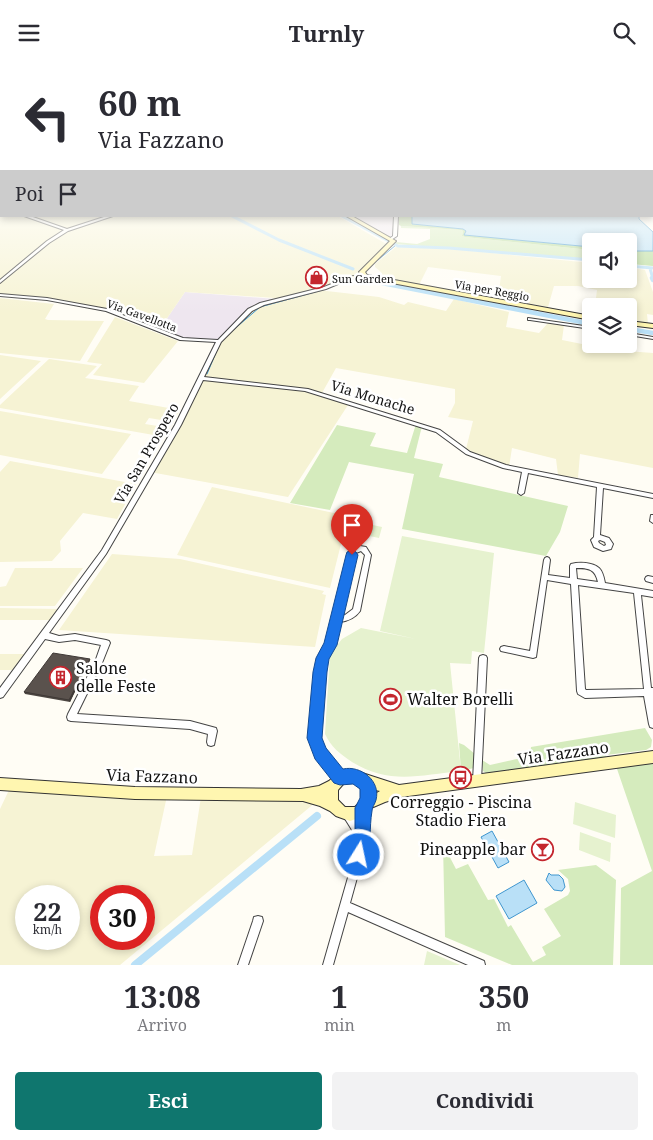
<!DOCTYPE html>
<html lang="it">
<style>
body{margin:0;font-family:"Noto Serif",serif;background:#f2f2f3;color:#2b2b33;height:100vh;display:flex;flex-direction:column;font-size:19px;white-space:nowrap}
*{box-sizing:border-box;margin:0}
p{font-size:16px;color:#7c7c81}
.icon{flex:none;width:28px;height:28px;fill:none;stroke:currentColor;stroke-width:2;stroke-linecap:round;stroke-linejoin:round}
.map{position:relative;height:900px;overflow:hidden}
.drawer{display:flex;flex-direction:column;background:#fff;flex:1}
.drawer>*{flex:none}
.top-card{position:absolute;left:0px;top:0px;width:654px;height:152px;box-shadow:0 2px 8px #0003;background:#fff;color:#2b2b33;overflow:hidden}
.controls{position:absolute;left:582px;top:168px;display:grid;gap:10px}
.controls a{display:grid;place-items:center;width:55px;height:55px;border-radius:5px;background:#fff;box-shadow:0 2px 8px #0003;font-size:25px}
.speed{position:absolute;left:15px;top:820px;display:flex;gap:10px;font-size:25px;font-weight:700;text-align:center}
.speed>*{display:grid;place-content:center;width:65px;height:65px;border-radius:50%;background:#fff;box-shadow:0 2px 8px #0003;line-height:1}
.speed small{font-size:12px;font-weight:400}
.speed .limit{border:8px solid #d22;background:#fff;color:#111}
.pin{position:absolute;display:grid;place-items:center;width:42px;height:42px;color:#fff;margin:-51px -21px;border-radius:50% 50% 50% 0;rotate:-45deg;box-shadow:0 0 5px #0007}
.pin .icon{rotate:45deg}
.me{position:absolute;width:55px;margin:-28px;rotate:10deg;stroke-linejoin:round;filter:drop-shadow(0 0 4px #0008)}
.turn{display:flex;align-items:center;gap:18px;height:105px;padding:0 15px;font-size:22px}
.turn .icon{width:65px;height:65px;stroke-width:2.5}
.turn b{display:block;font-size:35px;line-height:42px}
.then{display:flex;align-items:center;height:48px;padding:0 15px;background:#0003;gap:10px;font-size:19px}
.eta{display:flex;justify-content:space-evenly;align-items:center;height:85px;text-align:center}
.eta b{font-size:30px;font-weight:700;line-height:35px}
.cta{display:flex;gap:10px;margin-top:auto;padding:10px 15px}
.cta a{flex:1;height:58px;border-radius:5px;background:#0f766e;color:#fff;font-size:20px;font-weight:700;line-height:58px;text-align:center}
.cta a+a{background:#f2f2f3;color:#2b2b33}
header{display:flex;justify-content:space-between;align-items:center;height:65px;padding:0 15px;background:#fff;font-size:22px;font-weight:700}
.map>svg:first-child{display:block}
.industrial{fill:#eee6ef}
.farmland{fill:#f6f3d4;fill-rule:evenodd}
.green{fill:#d5ebbd}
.forest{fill:#b9dc9c}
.pitch{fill:#e6f2cf}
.water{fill:#b9e0f7;stroke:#3f96cf}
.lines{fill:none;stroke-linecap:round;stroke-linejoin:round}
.stream{stroke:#3f96cf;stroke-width:1}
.canal-far2{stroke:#b9e0f7;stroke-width:3}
.canal-far1{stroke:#b9e0f7;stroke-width:4.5}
.canal{stroke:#b9e0f7;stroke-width:8}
.street-casing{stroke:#444;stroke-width:2}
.secondary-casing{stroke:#333;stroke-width:2}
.street{fill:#fff;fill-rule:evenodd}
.secondary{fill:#fff6b0;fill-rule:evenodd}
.wall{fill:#4d4742}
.shaded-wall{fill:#3f3936}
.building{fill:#5a524d;stroke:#3f3936}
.route{fill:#1a73e8;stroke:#114b97}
.labels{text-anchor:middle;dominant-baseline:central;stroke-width:5;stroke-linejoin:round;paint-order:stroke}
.far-poi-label{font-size:11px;fill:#111;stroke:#fff;text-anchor:start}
.far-street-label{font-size:11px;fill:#111;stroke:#fff}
.street-label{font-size:14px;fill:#111;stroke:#fff}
.near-poi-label{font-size:16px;fill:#111;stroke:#fff;text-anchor:start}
.near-street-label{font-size:16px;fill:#111;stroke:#fff}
</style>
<header><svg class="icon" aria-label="menu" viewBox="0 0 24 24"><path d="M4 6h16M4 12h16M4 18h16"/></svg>Turnly<svg class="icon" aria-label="search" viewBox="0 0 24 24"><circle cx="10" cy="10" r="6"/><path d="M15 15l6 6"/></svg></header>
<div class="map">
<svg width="653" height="900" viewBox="0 0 653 900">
<rect width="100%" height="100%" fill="#fffdf5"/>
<path class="industrial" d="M 350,151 L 395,151 L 397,175 L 390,172 Z
M 185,227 L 277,234 L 266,236 L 220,276 L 188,274 L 179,273 L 159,265 Z"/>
<path class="farmland" d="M 0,122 L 1,151 L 338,151 L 388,180 L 364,201 L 359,205 L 359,209 L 318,225 L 379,232 L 404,240 L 408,237 L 446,246 L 454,234 L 509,247 L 506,262 L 539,268 L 548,258 L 564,260 L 562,275 L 592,281 L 593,279 L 613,279 L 613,285 L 653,288 L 653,403 L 580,389 L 578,413 L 558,410 L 556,394 L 512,383 L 509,402 L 473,390 L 466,384 L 473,356 L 448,352 L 455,338 L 455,324 L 336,303 L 322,328 L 350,337 L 288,432 L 150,407 L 228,265 L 246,246 L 256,239 L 275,233 L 185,227 L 159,265 L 105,244 L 39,232 L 0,229 Z
M 396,182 L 452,184 L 591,198 L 591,214 L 629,214 L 629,202 L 645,205 L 653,227 L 653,250 L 647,249 L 648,259 L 629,256 L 629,241 L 595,241 L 597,225 L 578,221 L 554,221 L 548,242 L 498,233 L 501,211 L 428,202 L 419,220 L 384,212 L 381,207 L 375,202 L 375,199 Z
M 0,233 L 54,239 L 45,254 L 48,255 L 104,256 L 80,296 L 0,288 Z
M 115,252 L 178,276 L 144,318 L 93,310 L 102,299 L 87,297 Z
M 0,290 L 41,296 L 0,334 Z
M 49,294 L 97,301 L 85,313 L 139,321 L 129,336 L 180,345 L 173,357 L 149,353 L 145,359 L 170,363 L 165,372 L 0,343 L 0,340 Z
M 0,346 L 131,369 L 102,409 L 0,390 Z
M 10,396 L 136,419 L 117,454 L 83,448 L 60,476 L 61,486 L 52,496 L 0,497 L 0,407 Z
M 212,422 L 348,451 L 330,523 L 177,490 Z
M 112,489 L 180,494 L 324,526 L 322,529 L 326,530 L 315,582 L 59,565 Z
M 15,503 L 83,503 L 55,541 L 0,541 L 0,522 L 6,521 Z
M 0,543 L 60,544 L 52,555 L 0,555 Z
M 0,589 L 26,589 L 15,605 L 0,605 Z
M 9,725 L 167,731 L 154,791 L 192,790 L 201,732 L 303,734 L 316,737 L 120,900 L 0,900 L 0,744 ZM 26,831 L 69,831 L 69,874 L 26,874 ZM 101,831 L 144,831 L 144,874 L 101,874 Z"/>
<path class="green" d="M 401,161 L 461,165 L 463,166 L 462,171 L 465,172 L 591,185 L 591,194 L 395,179 L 396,177 L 417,179 L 430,174 L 430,164 L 401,163 Z
M 416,359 L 422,361 L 414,393 L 443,399 L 439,412 L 568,441 L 560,467 L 546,491 L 402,464 L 414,409 L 349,397 L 330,445 L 290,438 L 337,360 L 376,368 L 370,381 L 407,388 Z
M 645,663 L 652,675 L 651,682 L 646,685 L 606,690 L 606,694 L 489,710 L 483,706 L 482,695 L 490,700 L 530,691 L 531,682 Z
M 459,678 L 464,680 L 475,689 L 474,703 L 461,706 Z
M 653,690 L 653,900 L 620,900 L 621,823 L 652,806 L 616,701 Z
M 443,779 L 456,804 L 468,799 L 488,835 L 494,834 L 508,862 L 511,860 L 533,897 L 546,890 L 542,882 L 561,871 L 544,844 L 568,830 L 570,826 L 568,814 L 558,805 L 596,800 L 616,815 L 613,900 L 512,900 L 445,872 Z"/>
<path class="forest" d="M 398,151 L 412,151 L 412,159 L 463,164 L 466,166 L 465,170 L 591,182 L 591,185 L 465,172 L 462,171 L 463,166 L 461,165 L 401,161 L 399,160 Z
M 629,186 L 653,186 L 653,201 L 630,199 Z"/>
<path class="pitch" d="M 359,457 L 382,462 L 379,473 L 355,468 Z
M 402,471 L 494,488 L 484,588 L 472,586 L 471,599 L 450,598 L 461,706 C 420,710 389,720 352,697 C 340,689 331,682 325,669 L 330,589 L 342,574 L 361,563 L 416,574 L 380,566 Z
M 575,737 L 616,750 L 615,773 L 573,759 Z
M 580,767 L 611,778 L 610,797 L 579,785 Z
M 427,886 L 460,900 L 424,900 Z"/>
<path class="water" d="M 412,151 L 639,151 L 639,154 L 653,167 L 653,186 L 629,186 L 629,176 L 591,176 L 591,182 L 464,170 L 466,166 L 463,164 L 412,159 Z
M 492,766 L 509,797 L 498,803 L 481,772 Z
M 549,808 L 551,810 L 559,810 L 563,814 L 565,822 L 562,826 L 554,825 L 546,815 Z
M 524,815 L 537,838 L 509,854 L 496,831 Z"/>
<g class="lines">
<path class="stream" d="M 378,195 L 396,180
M 232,266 L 260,242 L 326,224
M 207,309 L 220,278"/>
<path class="canal-far2" d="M 232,151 L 279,175 L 353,204
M 342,151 L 398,181 L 449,183 L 591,195
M 629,201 L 653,203
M 650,203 L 653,214"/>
<path class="canal-far1" d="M 652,213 L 653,215
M 382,218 L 591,259
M 629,264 L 653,268"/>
<path class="canal" d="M 135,900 L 317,751"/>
<defs>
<path id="street" d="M 0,140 L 1,140 L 1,142 L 0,142 Z
M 24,151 L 30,151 L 67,164 L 107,151 L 113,151 L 68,166 L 49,178 L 0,218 L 0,215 L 47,176 L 64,165 Z
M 394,151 L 398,151 L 397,171 L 391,175 L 389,174 L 393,171 Z
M 349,212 L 352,213 L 326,224 L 264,240 L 252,246 L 221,277 L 204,312 L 308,324 L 440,365 L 470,387 L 506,400 L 653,429 L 653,433 L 603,423 L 600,470 L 609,473 L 613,479 L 611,484 L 603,486 L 594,482 L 591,475 L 594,472 L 597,422 L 528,408 L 524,428 L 521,430 L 518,428 L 522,407 L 503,403 L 466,389 L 436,367 L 305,326 L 203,315 L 181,360 L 106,489 L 49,568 L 59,571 L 75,569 L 106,575 L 109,576 L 110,578 L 102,598 L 77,649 L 190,656 L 216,663 L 217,666 L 214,680 L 211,681 L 208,680 L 207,677 L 208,669 L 190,664 L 71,656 L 68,655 L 67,652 L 68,649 L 95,597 L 101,580 L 75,575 L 59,577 L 45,574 L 3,632 L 0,633 L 0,623 L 102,485 L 175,360 L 216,277 L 180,275 L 106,246 L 47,235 L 0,231 L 0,229 L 47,233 L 107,244 L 183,273 L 218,275 L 248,244 L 260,238 L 324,222 ZM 600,475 L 605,477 L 606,480 L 604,481 L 599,478 L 598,476 Z
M 528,253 L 591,262 L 591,264 L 530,255 L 528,255 Z
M 629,268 L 653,272 L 653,274 L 629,270 Z
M 651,450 L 653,450 L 653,458 L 650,456 Z
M 358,481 L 360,481 L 366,482 L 371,490 L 360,546 C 355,553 348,556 340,557 L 335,580 L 327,594 L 324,607 L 318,669 C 320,685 333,697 343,710 L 344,713 L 343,716 L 340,717 L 337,716 C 326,702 312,688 310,669 L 316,607 L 319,593 L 327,579 L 333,556 L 332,555 L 334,553 L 350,487 L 351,485 ZM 361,486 L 365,490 L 353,544 L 345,550 L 341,551 L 356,488 Z
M 547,492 L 549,493 L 550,495 L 548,510 L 570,513 L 570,501 L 571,499 C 579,497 592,497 599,503 C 603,507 604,513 605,518 L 653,526 L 653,532 L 641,530 L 651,623 L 653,623 L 653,663 L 650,662 L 649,659 L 644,631 L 585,633 L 578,629 L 577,626 L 571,519 L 547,515 L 536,592 L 533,593 L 501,586 L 500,584 L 501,582 L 504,581 L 530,586 L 544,495 L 545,493 ZM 576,503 C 589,503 595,504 598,517 L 577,514 ZM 578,520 L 634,528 L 644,624 L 586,625 L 585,624 Z
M 648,511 L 653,512 L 653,518 L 646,516 L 645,514 L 646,512 Z
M 483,590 L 486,591 L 487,593 L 481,716 L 480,719 L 477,720 L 474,719 L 473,716 L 479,593 L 480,591 Z
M 364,740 L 367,741 L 368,744 L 368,773 L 350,838 L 484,896 L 485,900 L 468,900 L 348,847 L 333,900 L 323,900 L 357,781 L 352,765 L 342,749 L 344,746 L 347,744 L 350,746 L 359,759 L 360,744 L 361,741 Z
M 258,851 L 262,852 L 263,856 L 248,900 L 238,900 L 253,856 L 254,852 Z"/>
<path id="secondary" d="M 346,151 L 352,151 L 396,176 L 365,207 L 367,210 L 591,251 L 591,255 L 365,213 L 348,214 L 348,212 L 361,210 L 359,207 L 390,176 Z
M 629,256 L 653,259 L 653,263 L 629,260 Z
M 653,686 L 653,698 L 401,732 L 385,737 L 371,743 L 364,751 L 350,756 L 336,751 L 330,746 L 320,741 L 303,736 L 135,734 L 0,725 L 0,713 L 135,722 L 301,724 L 319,721 L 329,716 L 337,709 L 348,705 L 356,706 L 399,720 ZM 345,717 L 355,717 L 362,725 L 362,735 L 355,742 L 345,742 L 338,735 L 338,725 ZM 375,725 L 380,726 L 375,729 Z"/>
</defs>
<use href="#street" class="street-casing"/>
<use href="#secondary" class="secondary-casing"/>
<use href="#street" class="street"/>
<use href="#secondary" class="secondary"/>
</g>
<path class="wall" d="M 90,595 L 70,637 L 25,629 L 24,627 Z"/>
<path class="shaded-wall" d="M 90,594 L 90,595 L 70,637 L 69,635 Z"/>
<path class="building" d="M 53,588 L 90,594 L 69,635 L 24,627 Z"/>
<linearGradient id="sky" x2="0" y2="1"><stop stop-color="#95c6ee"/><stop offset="0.49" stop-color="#fffefa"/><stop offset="1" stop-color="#fffefa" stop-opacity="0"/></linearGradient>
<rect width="653" height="248" fill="url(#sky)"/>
<path class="route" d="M 352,485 L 356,487 L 358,490 L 337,580 L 329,594 L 327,607 L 322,673 L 326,683 L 343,704 C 361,700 381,716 376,735 C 375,739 372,742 372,746 C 369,763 372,779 365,796 L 359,798 L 353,796 L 351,790 L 355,773 L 355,743 L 360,733 L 360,724 L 353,719 L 340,720 L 334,718 L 315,694 L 307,673 L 313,607 L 316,593 L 324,578 L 346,490 L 347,487 Z"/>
<defs>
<symbol id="shop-ring" viewBox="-11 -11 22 22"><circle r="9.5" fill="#fff" stroke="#c4262e" stroke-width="1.5"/><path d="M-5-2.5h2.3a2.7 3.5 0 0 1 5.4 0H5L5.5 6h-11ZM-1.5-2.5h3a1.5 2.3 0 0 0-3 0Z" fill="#c4262e"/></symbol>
<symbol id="building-ring" viewBox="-11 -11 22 22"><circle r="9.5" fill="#fff" stroke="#c4262e" stroke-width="1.5"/><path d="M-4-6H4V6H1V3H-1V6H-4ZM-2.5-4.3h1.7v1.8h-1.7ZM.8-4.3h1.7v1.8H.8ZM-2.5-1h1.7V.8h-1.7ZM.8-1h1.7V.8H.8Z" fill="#c4262e"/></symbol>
<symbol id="stadium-ring" viewBox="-11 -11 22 22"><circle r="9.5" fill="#fff" stroke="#c4262e" stroke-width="1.5"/><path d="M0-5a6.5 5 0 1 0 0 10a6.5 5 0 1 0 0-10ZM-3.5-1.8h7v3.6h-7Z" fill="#c4262e"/></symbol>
<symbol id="bus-ring" viewBox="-11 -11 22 22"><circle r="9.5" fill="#fff" stroke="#c4262e" stroke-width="1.5"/><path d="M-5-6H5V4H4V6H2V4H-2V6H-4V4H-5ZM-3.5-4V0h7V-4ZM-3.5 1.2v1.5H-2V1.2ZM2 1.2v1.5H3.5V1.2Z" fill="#c4262e"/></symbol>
<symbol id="bar-ring" viewBox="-11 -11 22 22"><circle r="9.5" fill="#fff" stroke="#c4262e" stroke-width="1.5"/><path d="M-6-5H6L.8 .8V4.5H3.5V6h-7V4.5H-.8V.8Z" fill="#c4262e"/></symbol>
</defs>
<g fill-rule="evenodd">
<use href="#shop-ring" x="304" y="200" width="25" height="25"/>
<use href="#building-ring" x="48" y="600" width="25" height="25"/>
<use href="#stadium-ring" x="378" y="622" width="25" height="25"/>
<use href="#bus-ring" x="448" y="700" width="25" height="25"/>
<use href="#bar-ring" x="530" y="772" width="25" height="25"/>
</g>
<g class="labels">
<g class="far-poi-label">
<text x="332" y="213">Sun Garden</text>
</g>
<g class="far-street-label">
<text transform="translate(492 225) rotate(10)">Via per Reggio</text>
<text transform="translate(142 250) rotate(20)">Via Gavellotta</text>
</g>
<g class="street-label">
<text transform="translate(373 332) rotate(17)">Via Monache</text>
<text transform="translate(146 388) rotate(-60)">Via San Prospero</text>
</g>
<g class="near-poi-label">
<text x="76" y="603">Salone<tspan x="76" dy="18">delle Feste</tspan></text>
<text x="407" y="634">Walter Borelli</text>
<text x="461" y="737" text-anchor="middle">Correggio - Piscina<tspan x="461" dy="18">Stadio Fiera</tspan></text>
<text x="526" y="784" text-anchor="end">Pineapple bar</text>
</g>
<g class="near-street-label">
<text transform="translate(563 688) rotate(-8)">Via Fazzano</text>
<text transform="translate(152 711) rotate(2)">Via Fazzano</text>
</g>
</g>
</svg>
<div class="controls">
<a><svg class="icon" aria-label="sound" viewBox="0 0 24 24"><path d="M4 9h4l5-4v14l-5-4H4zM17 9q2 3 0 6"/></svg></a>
<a><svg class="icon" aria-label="layers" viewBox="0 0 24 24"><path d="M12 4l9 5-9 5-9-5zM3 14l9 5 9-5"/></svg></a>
</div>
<div class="speed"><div>22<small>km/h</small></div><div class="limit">30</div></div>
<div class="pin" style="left:352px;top:490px;background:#d93025"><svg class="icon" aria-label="arrive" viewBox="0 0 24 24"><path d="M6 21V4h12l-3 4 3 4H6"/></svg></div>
<svg class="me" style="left:359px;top:790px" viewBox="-20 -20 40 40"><circle r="17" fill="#1a73e8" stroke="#fff" stroke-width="3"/><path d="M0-11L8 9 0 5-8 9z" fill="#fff"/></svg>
<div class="top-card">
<div class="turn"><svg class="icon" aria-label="left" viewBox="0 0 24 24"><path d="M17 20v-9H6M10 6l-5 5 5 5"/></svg><div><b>60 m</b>Via Fazzano</div></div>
<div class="then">Poi<svg class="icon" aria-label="arrive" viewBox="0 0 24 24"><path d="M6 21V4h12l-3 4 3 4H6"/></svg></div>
</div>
</div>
<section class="drawer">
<div class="eta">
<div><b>13:08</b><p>Arrivo</p></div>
<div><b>1</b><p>min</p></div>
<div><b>350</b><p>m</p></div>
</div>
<div class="cta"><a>Esci</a><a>Condividi</a></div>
</section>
